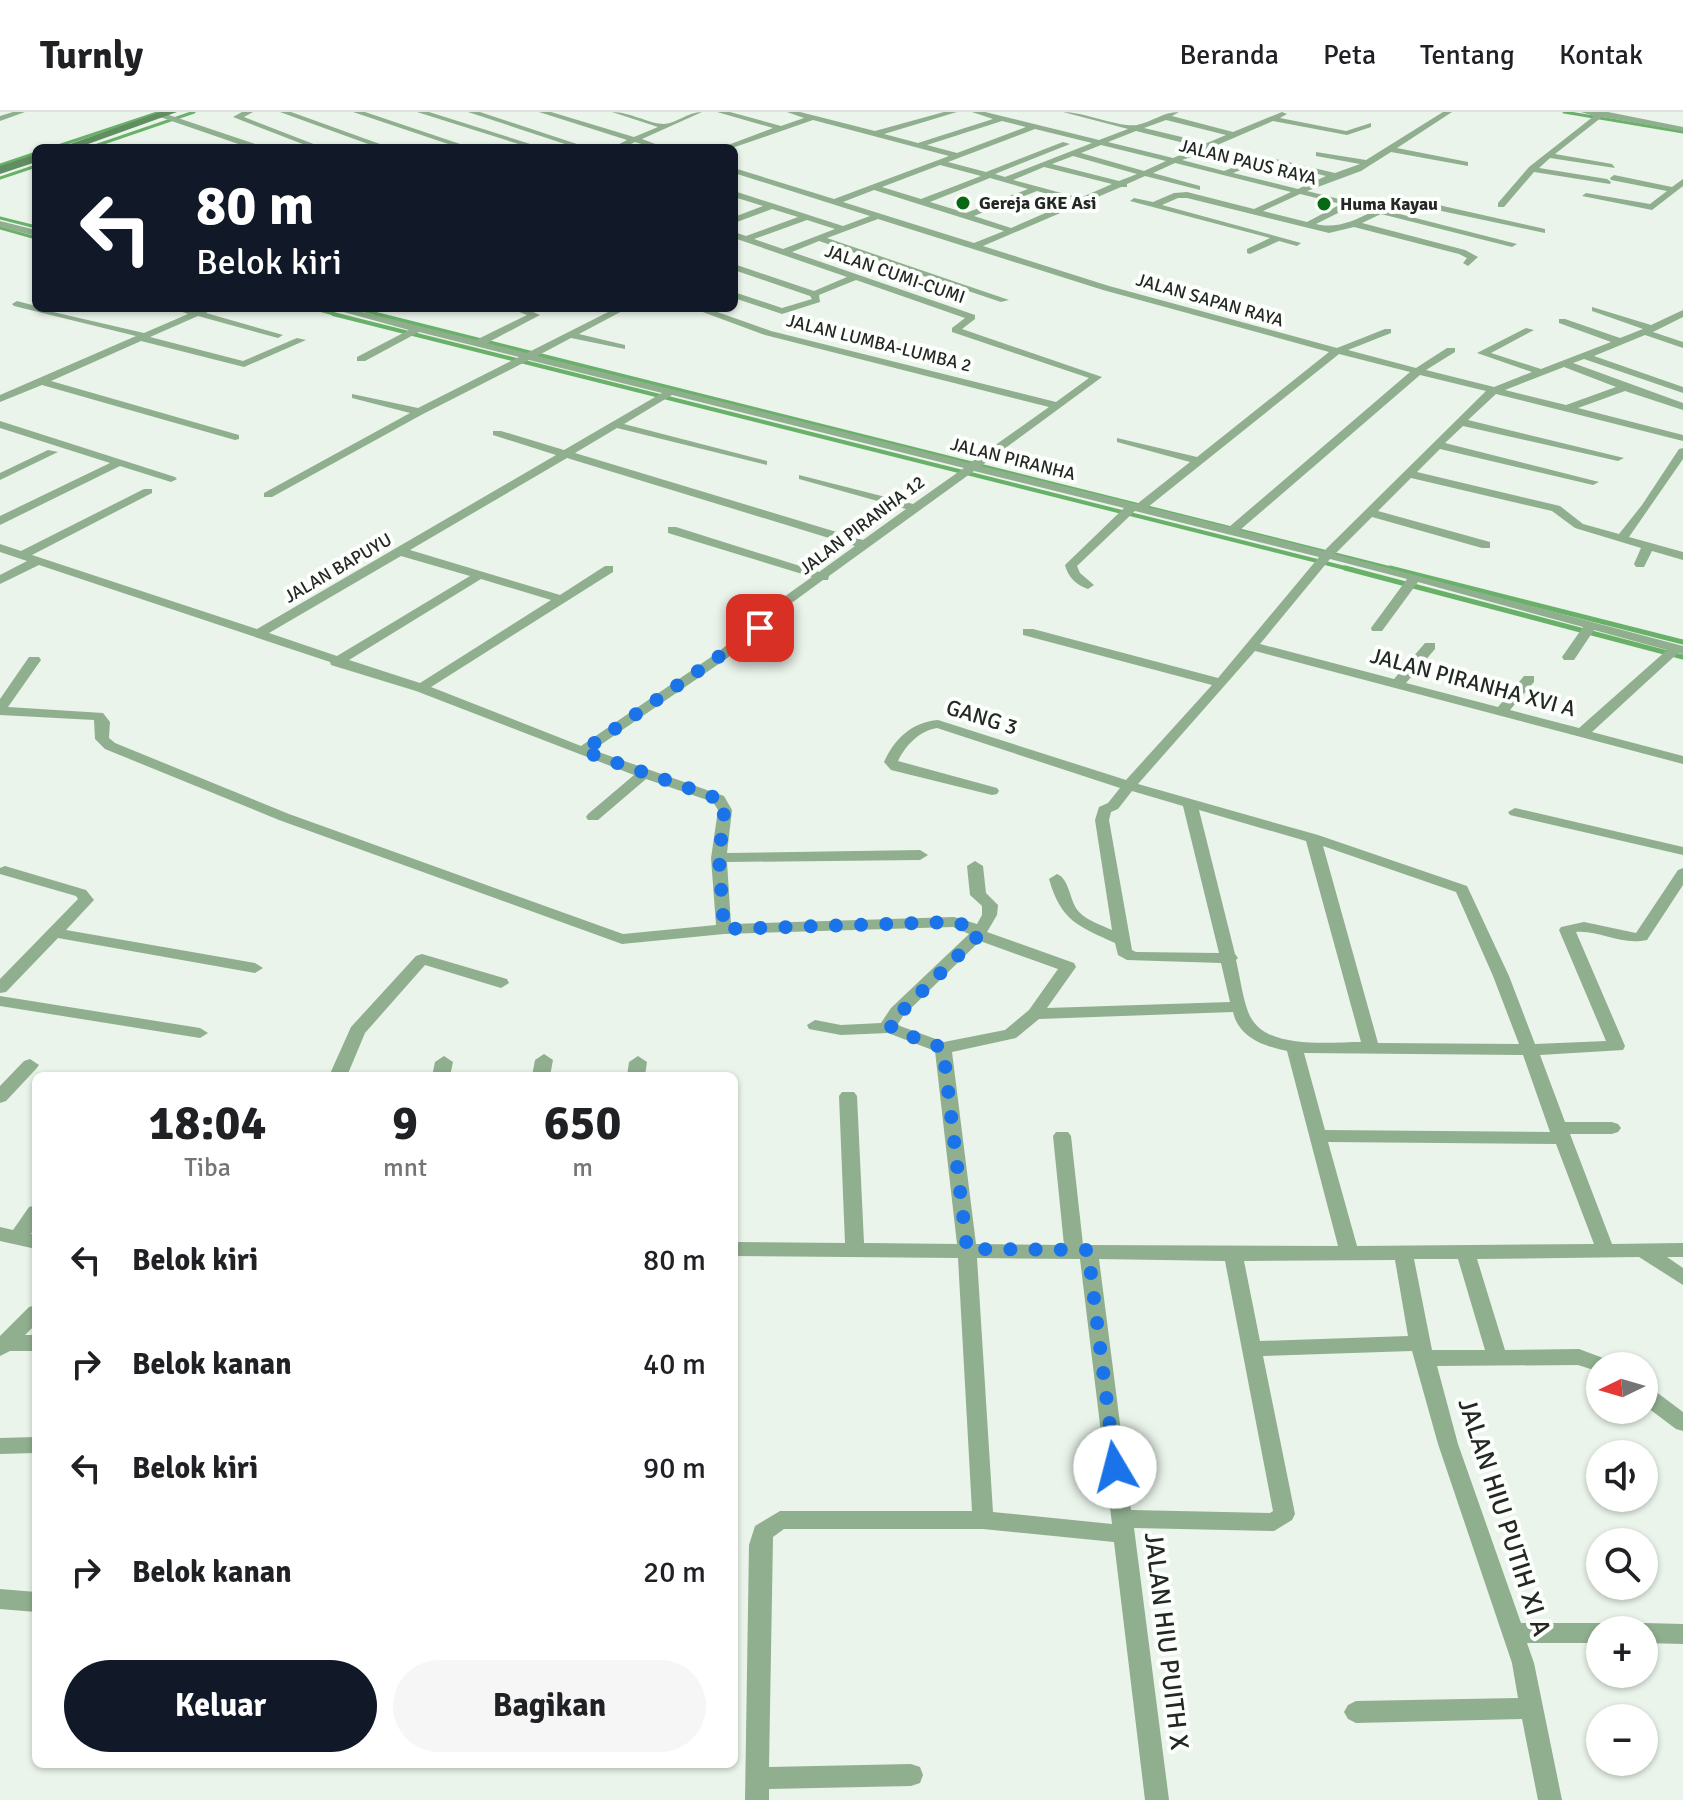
<!DOCTYPE html>
<html lang="id">
<meta charset="utf-8">
<style>
body{margin:0;font-family:Signika,sans-serif;background:#f6f6f6;color:#202124;height:100vh;display:flex;flex-direction:column;font-size:30px;white-space:nowrap}
*{box-sizing:border-box;margin:0}
p{font-size:26px;color:#757577}
.icon{flex:none;width:44px;height:44px;fill:none;stroke:currentColor;stroke-width:2;stroke-linecap:round;stroke-linejoin:round}
.map{position:relative;flex:1;overflow:hidden}
.sheet{position:absolute;left:32px;top:960px;width:706px;height:696px;display:flex;flex-direction:column;background:#fff;border-radius:12px;box-shadow:0 2px 6px #0004}
.sheet>*{flex:none}
.banner{position:absolute;left:32px;top:32px;width:706px;height:168px;border-radius:12px;box-shadow:0 2px 6px #0004;background:#111827;color:#fff;overflow:hidden}
.needle{width:52px;rotate:265deg}
.controls{position:absolute;left:1586px;top:1240px;display:grid;gap:16px}
.controls a{display:grid;place-items:center;width:72px;height:72px;border-radius:50%;background:#fff;box-shadow:0 2px 6px #0004;font-size:40px}
.pin{position:absolute;display:grid;place-items:center;width:68px;height:68px;color:#fff;margin:-34px;border-radius:16px;box-shadow:0 4px 12px #0006}
.me{position:absolute;width:88px;margin:-44px;rotate:352deg;stroke-linejoin:round;filter:drop-shadow(0 0 6px #0008)}
.turn{display:flex;align-items:center;gap:28px;height:168px;padding:0 32px;font-size:36px}
.turn .icon{width:104px;height:104px;stroke-width:2.5}
.turn b{display:block;font-size:56px;line-height:68px}
.eta{display:flex;justify-content:space-evenly;align-items:center;height:136px;text-align:center}
.eta b{font-size:48px;font-weight:800;line-height:56px}
.primary-button{display:flex;gap:16px;margin-top:auto;padding:16px 32px}
.primary-button a{flex:1;height:92px;border-radius:48px;background:#111827;color:#fff;font-size:32px;font-weight:800;line-height:92px;text-align:center}
.primary-button a+a{background:#f6f6f6;color:#202124}
ul{padding:0;list-style:none}
li{display:flex;align-items:center;gap:24px;height:104px;padding:0 32px}
li div{flex:1}
li b{display:block;font-size:30px}
li em{font-style:normal}
header{display:flex;align-items:center;gap:48px;box-sizing:border-box;height:112px;padding:0 40px;background:#fff;border-bottom:2px solid #e0e0e0}
header strong{font-size:38px}
nav{display:flex;gap:44px;margin-inline-start:auto;font-size:28px}
.map>svg:first-child{display:block}
.lines{fill:none;stroke-linecap:round;stroke-linejoin:round}
.stream-far2{stroke:#69b169;stroke-width:3}
.stream-far1{stroke:#69b169;stroke-width:4}
.stream{stroke:#69b169;stroke-width:5}
.street{fill:#90af8f;fill-rule:evenodd}
.secondary{fill:#618e60;fill-rule:evenodd}
.route{stroke:#1a73e8;stroke-width:14;stroke-dasharray:0 25.2}
.poi-dot{fill:#076914;stroke:#fdfffd;stroke-width:3}
.labels{text-anchor:middle;dominant-baseline:central;stroke-width:8;stroke-linejoin:round;paint-order:stroke}
.far-street-label{font-size:18px;fill:#242824;stroke:#fdfffd}
.far-poi-label{font-size:18px;font-weight:bold;fill:#242824;stroke:#fdfffd;text-anchor:start}
.street-label{font-size:22px;fill:#242824;stroke:#fdfffd}
.near-street-label{font-size:26px;fill:#242824;stroke:#fdfffd}
</style>
<header>
<strong>Turnly</strong>
<nav><a>Beranda</a><a>Peta</a><a>Tentang</a><a>Kontak</a></nav>
</header>
<div class="map">
<svg width="1683" height="1688" viewBox="0 0 1683 1688">
<rect width="100%" height="100%" fill="#eaf4ea"/>
<g class="lines">
<path class="stream-far2" d="M 1564,0 L 1683,20
M 52,36 L 160,0
M 89,36 L 194,0
M 0,53 L 36,41
M 0,66 L 36,54
M 0,106 L 36,115
M 0,116 L 36,126
M 312,196 L 341,204
M 354,196 L 384,204"/>
<path class="stream-far1" d="M 333,202 L 1353,458
M 376,202 L 1397,458"/>
<path class="stream" d="M 1345,456 L 1683,545
M 1390,456 L 1683,530"/>
<path class="street" d="M 13,0 L 25,0 L 0,9 L 0,4 Z
M 242,0 L 253,0 L 244,5 L 324,36 L 313,36 L 233,5 Z
M 280,0 L 291,0 L 391,36 L 379,36 Z
M 353,0 L 365,0 L 472,36 L 460,36 Z
M 417,0 L 429,0 L 543,36 L 531,36 Z
M 468,0 L 480,0 L 589,36 L 577,36 Z
M 539,0 L 551,0 L 634,25 L 658,15 L 612,0 C 630,0 650,12 664,12 C 677,11 688,0 702,0 L 642,27 L 666,36 L 654,36 L 635,30 L 623,36 L 612,36 L 627,28 Z
M 717,0 L 730,0 L 781,14 L 804,6 L 787,0 L 800,0 L 875,19 L 944,0 L 957,0 L 884,22 L 918,31 L 993,7 L 972,0 L 985,0 L 1099,28 L 1128,17 L 1063,0 C 1084,0 1121,16 1137,13 C 1152,10 1163,0 1179,0 L 1172,4 L 1233,20 L 1282,0 L 1287,2 L 1280,6 L 1346,19 L 1371,11 L 1371,15 L 1347,23 L 1273,9 L 1215,34 L 1215,37 L 1182,48 L 1224,59 L 1263,44 L 1335,61 L 1360,52 L 1316,44 L 1316,40 L 1366,48 L 1443,0 L 1452,0 L 1397,36 L 1468,50 L 1468,54 L 1391,40 L 1361,59 L 1307,79 L 1379,97 L 1403,85 L 1545,117 L 1545,121 L 1404,91 L 1388,99 L 1517,132 L 1512,135 L 1381,102 L 1362,111 L 1465,138 L 1478,145 L 1468,154 L 1463,151 L 1467,146 L 1459,142 L 1354,115 L 1329,121 L 1187,86 L 1178,86 L 1162,93 L 1301,131 L 1297,134 L 1279,129 L 1250,142 L 1247,141 L 1247,137 L 1270,126 L 1130,89 L 1134,86 L 1153,90 L 1174,81 L 1187,80 L 1254,97 L 1291,80 L 1175,51 L 1153,61 L 1200,74 L 1200,78 L 1145,64 L 1127,72 L 1127,75 L 1121,75 L 983,134 L 1109,174 L 1337,236 L 1385,217 L 1391,217 L 1391,221 L 1348,238 L 1416,256 L 1447,236 L 1455,236 L 1455,240 L 1426,258 L 1494,275 L 1532,260 L 1477,241 L 1526,216 L 1534,218 L 1491,241 L 1541,257 L 1611,230 L 1559,211 L 1559,207 L 1565,207 L 1620,226 L 1643,217 L 1592,199 L 1592,195 L 1651,213 L 1683,198 L 1683,205 L 1653,220 L 1683,230 L 1683,236 L 1645,223 L 1594,244 L 1683,275 L 1683,281 L 1584,247 L 1573,251 L 1683,291 L 1683,298 L 1625,279 L 1578,296 L 1683,323 L 1683,329 L 1496,282 L 1468,308 L 1624,346 L 1618,349 L 1463,314 L 1445,331 L 1599,370 L 1593,373 L 1440,337 L 1417,360 L 1560,394 L 1583,412 L 1619,422 L 1642,393 L 1679,337 L 1683,336 L 1683,347 L 1629,425 L 1683,440 L 1683,448 L 1652,439 L 1644,455 L 1636,455 L 1634,452 L 1641,436 L 1575,416 L 1552,399 L 1411,366 L 1378,399 L 1490,430 L 1490,436 L 1482,436 L 1372,405 L 1335,442 L 1683,534 L 1683,542 L 1678,541 L 1592,620 L 1683,644 L 1683,652 L 1255,539 L 1138,672 L 1318,723 L 1467,774 L 1509,864 L 1535,932 L 1606,929 L 1559,818 L 1561,815 L 1584,810 L 1636,821 L 1678,758 L 1683,756 L 1683,773 L 1647,828 C 1621,834 1600,818 1576,820 L 1625,934 L 1623,938 L 1540,943 L 1565,1010 L 1612,1010 L 1618,1012 L 1621,1016 L 1618,1020 L 1612,1022 L 1570,1022 L 1612,1132 L 1683,1131 L 1683,1145 L 1667,1145 L 1683,1156 L 1683,1173 L 1639,1145 L 1477,1147 L 1505,1238 L 1579,1237 L 1611,1249 L 1614,1254 L 1600,1254 L 1600,1260 L 1578,1253 L 1437,1254 L 1458,1332 L 1521,1511 L 1600,1511 L 1608,1514 L 1610,1518 L 1600,1518 L 1600,1531 L 1527,1531 L 1534,1551 L 1562,1688 L 1538,1688 L 1522,1607 L 1356,1611 L 1348,1607 L 1344,1600 L 1348,1593 L 1356,1589 L 1518,1586 L 1512,1551 L 1438,1332 L 1412,1239 L 1263,1244 L 1295,1402 L 1292,1408 L 1274,1419 L 1134,1416 L 1169,1688 L 1145,1688 L 1114,1430 L 983,1417 L 784,1417 L 773,1425 L 769,1655 L 911,1652 L 920,1655 L 923,1663 L 920,1671 L 911,1674 L 769,1677 L 769,1688 L 745,1688 L 749,1433 L 755,1414 L 780,1399 L 972,1399 L 958,1146 L 734,1144 L 734,1130 L 845,1131 L 839,984 L 842,980 L 854,980 L 857,984 L 864,1131 L 957,1132 L 935,939 L 888,921 L 841,923 L 809,917 L 807,913 L 815,908 L 841,913 L 881,911 L 891,896 L 969,822 L 953,815 L 724,822 L 622,832 L 279,708 L 105,637 L 95,627 L 94,608 L 0,603 L 0,587 L 29,545 L 39,545 L 41,548 L 8,595 L 103,601 L 110,610 L 109,626 L 115,631 L 289,702 L 623,822 L 716,813 L 711,746 L 718,698 L 713,690 L 646,667 L 598,708 L 588,708 L 586,705 L 588,702 L 634,663 L 416,579 L 331,553 L 330,550 L 39,453 L 0,472 L 0,463 L 27,449 L 0,440 L 0,432 L 21,439 L 144,377 L 152,377 L 152,381 L 32,443 L 257,517 L 556,343 L 493,323 L 493,319 L 501,319 L 564,338 L 662,281 L 529,248 L 423,302 L 272,385 L 264,385 L 264,381 L 410,301 L 352,286 L 352,282 L 418,296 L 519,245 L 419,220 L 365,249 L 357,249 L 357,245 L 409,218 L 329,196 L 346,196 L 476,228 L 527,203 L 509,196 L 524,196 L 540,203 L 487,231 L 527,241 L 616,196 L 628,196 L 579,222 L 625,233 L 625,237 L 571,226 L 537,244 L 970,351 L 1049,295 L 765,223 L 692,196 L 706,196 L 771,219 L 1056,290 L 1089,266 L 952,220 L 952,216 L 965,206 L 856,168 L 819,183 L 820,190 L 782,202 L 734,186 L 734,180 L 782,196 L 812,187 L 810,184 L 734,158 L 734,152 L 814,179 L 847,165 L 734,126 L 734,120 L 746,124 L 798,105 L 772,97 L 734,111 L 734,105 L 763,94 L 734,85 L 734,79 L 843,114 L 870,104 L 734,61 L 734,56 L 834,87 L 949,44 L 813,8 L 732,36 L 720,36 L 773,16 ZM 1166,8 L 1226,23 L 1207,31 L 1144,16 ZM 1002,9 L 1026,15 L 957,41 L 927,33 ZM 1035,17 L 1092,31 L 1005,65 L 995,62 L 1070,32 L 1063,30 L 986,60 L 948,50 ZM 1136,19 L 1200,35 L 1173,46 L 1108,30 ZM 1101,33 L 1166,49 L 1144,59 L 1081,41 ZM 1073,44 L 1137,62 L 1119,69 L 1052,52 ZM 1264,49 L 1326,64 L 1298,77 L 1233,61 ZM 940,53 L 981,64 L 921,87 L 882,75 ZM 1044,55 L 1112,72 L 1080,86 L 1013,68 ZM 990,66 L 1028,77 L 966,101 L 930,90 ZM 874,78 L 1004,119 L 974,131 L 843,90 ZM 1037,79 L 1073,89 L 1011,116 L 974,104 ZM 1300,82 L 1341,92 L 1307,110 L 1263,99 ZM 1350,95 L 1372,100 C 1353,109 1337,117 1316,112 ZM 878,107 L 1103,178 L 1329,240 L 1197,345 L 1117,326 L 1117,330 L 1190,350 L 1137,392 L 981,354 L 1102,265 L 962,217 L 975,207 L 975,203 L 792,140 L 819,129 L 1001,190 L 1009,188 L 827,126 ZM 807,108 L 835,117 L 783,137 L 754,127 ZM 1339,242 L 1410,260 L 1229,415 L 1148,395 ZM 1564,255 L 1616,275 L 1566,293 L 1505,278 ZM 1420,263 L 1486,279 L 1324,439 L 1240,418 ZM 672,283 L 964,356 L 913,392 L 799,363 L 799,367 L 906,397 L 863,428 L 575,341 L 617,316 L 767,353 L 767,349 L 624,312 ZM 567,346 L 855,434 L 819,460 L 676,415 L 668,415 L 668,421 L 812,465 L 774,492 L 764,503 L 717,541 L 581,634 L 431,575 L 613,460 L 613,454 L 605,454 L 560,483 L 410,438 ZM 974,359 L 1124,396 L 1065,453 C 1068,465 1076,473 1088,477 L 1094,473 L 1080,461 L 1077,454 L 1135,399 L 1319,445 L 1218,566 L 1033,517 L 1023,517 L 1023,523 L 1212,573 L 1126,668 L 938,608 C 912,610 894,627 884,650 L 891,658 L 992,683 L 997,682 L 999,679 L 997,676 L 898,649 C 906,633 919,619 937,616 L 1120,676 L 1108,691 L 1099,695 L 1095,708 L 1112,818 C 1101,813 1088,809 1079,800 C 1069,789 1070,767 1057,762 L 1049,767 C 1061,809 1078,814 1115,831 L 1118,843 L 1127,848 L 1221,851 L 1230,890 L 1047,896 L 1076,855 L 1074,851 L 987,820 L 997,803 L 998,793 L 986,781 L 983,754 L 975,749 L 967,754 L 970,783 L 982,794 L 982,803 L 977,812 L 954,805 L 731,812 L 727,750 L 920,748 L 928,743 L 920,738 L 727,741 L 732,698 L 724,684 L 593,638 L 726,547 L 773,509 L 782,498 L 823,468 L 828,468 L 829,464 ZM 401,444 L 470,464 L 337,544 L 269,521 ZM 1330,447 L 1407,467 L 1371,516 L 1372,519 L 1382,519 L 1418,470 L 1583,515 L 1562,545 L 1564,548 L 1574,548 L 1594,518 L 1667,538 L 1579,616 L 1510,598 L 1534,570 L 1534,564 L 1524,564 L 1498,595 L 1406,571 L 1435,537 L 1435,531 L 1425,531 L 1394,567 L 1260,532 ZM 481,467 L 551,488 L 420,571 L 349,548 ZM 1132,679 L 1183,694 L 1219,841 L 1136,840 L 1132,838 L 1109,708 L 1111,700 L 1118,697 ZM 1199,698 L 1306,729 L 1361,930 C 1331,930 1272,937 1253,909 C 1244,897 1240,864 1236,848 L 1238,846 L 1235,842 ZM 1323,734 L 1456,780 L 1493,864 L 1519,932 L 1378,931 ZM 980,829 L 1058,857 L 1029,898 L 1005,918 L 944,930 L 900,914 L 898,912 L 903,904 ZM 1233,900 C 1239,926 1264,934 1287,939 L 1338,1134 L 1083,1133 L 1071,1024 L 1068,1020 L 1056,1020 L 1053,1024 L 1064,1133 L 976,1132 L 952,940 L 1016,926 L 1039,907 ZM 1304,941 L 1523,943 L 1550,1020 L 1325,1018 ZM 1328,1030 L 1556,1032 L 1594,1132 L 1357,1134 ZM 977,1146 L 1080,1147 L 1112,1412 L 993,1400 ZM 1099,1147 L 1225,1149 L 1273,1399 L 1270,1401 L 1131,1398 ZM 1414,1147 L 1458,1147 L 1485,1238 L 1432,1238 ZM 1395,1148 L 1408,1224 L 1260,1229 L 1244,1149 Z
M 1581,0 L 1608,0 L 1683,15 L 1683,19 L 1602,5 L 1555,42 L 1612,52 L 1615,56 L 1550,46 L 1539,56 L 1607,67 L 1611,70 L 1610,72 L 1534,60 L 1504,95 L 1498,95 L 1498,91 L 1529,55 L 1594,4 Z
M 163,1 L 261,34 L 262,36 L 250,36 L 160,5 Z
M 1614,63 L 1672,75 L 1683,67 L 1683,74 L 1652,98 L 1582,84 L 1586,81 L 1650,92 L 1667,79 L 1611,68 L 1610,66 Z
M 0,109 L 36,118 L 36,124 L 0,115 Z
M 17,189 L 36,194 L 36,196 L 144,221 L 188,202 L 172,196 L 196,198 L 214,196 L 206,201 L 283,223 L 278,226 L 198,204 L 150,225 L 243,249 L 297,226 L 306,228 L 244,255 L 141,229 L 51,269 L 239,323 L 239,327 L 235,328 L 42,273 L 0,290 L 0,283 L 136,224 L 14,194 L 12,192 Z
M 0,309 L 175,365 L 177,367 L 171,370 L 120,354 L 0,413 L 0,404 L 110,351 L 0,316 Z
M 48,338 L 58,340 L 0,368 L 0,361 Z
M 1515,696 L 1683,735 L 1683,743 L 1510,703 L 1508,700 Z
M 5,754 L 86,778 L 94,788 L 66,818 L 255,851 L 263,856 L 255,861 L 58,826 L 6,880 L 0,881 L 0,867 L 78,787 L 76,784 L 0,762 L 0,756 Z
M 422,842 L 507,867 L 509,871 L 501,876 L 425,853 L 365,921 L 347,964 L 329,964 L 351,915 L 416,844 Z
M 0,884 L 200,916 L 208,921 L 200,926 L 0,894 Z
M 544,942 L 553,948 L 550,964 L 532,964 L 535,948 Z
M 444,944 L 453,950 L 450,964 L 432,964 L 435,950 Z
M 638,944 L 647,950 L 645,964 L 627,964 L 629,950 Z
M 30,947 L 39,953 L 36,957 L 6,989 L 0,991 L 0,974 L 24,949 Z
M 36,1093 L 36,1114 L 31,1122 L 36,1123 L 36,1137 L 0,1129 L 0,1115 L 13,1118 L 29,1095 Z
M 36,1193 L 36,1212 L 25,1223 L 36,1223 L 36,1239 L 10,1239 L 0,1244 L 0,1224 L 29,1195 Z
M 1644,1274 L 1651,1276 L 1683,1300 L 1683,1319 L 1676,1317 L 1644,1293 Z
M 36,1325 L 36,1341 L 0,1342 L 0,1326 Z
M 0,1477 L 36,1480 L 36,1500 L 0,1497 Z
M 1644,1511 L 1683,1512 L 1683,1532 L 1644,1531 L 1644,1518 L 1634,1518 L 1636,1514 Z"/>
<path class="secondary" d="M 160,0 L 177,0 L 77,36 L 59,36 Z
M 36,42 L 36,50 L 0,62 L 0,54 Z"/>
</g>
<g class="lines">
<path class="route" d="M 760,516 L 583,639 L 711,684 L 725,692 L 719,746 L 724,817 L 954,810 L 971,815 L 979,823 L 889,912 L 894,918 L 943,936 L 967,1137 L 1088,1138 L 1115,1355"/>
</g>
<g class="poi-dot">
<circle cx="963" cy="91" r="8"/>
<circle cx="1324" cy="92" r="8"/>
</g>
<g class="labels">
<g class="far-street-label">
<text transform="translate(1248 50) rotate(14)">JALAN PAUS RAYA</text>
<text transform="translate(895 162) rotate(19)">JALAN CUMI-CUMI</text>
<text transform="translate(1210 188) rotate(16)">JALAN SAPAN RAYA</text>
<text transform="translate(879 231) rotate(14)">JALAN LUMBA-LUMBA 2</text>
<text transform="translate(1013 347) rotate(14)">JALAN PIRANHA</text>
<text transform="translate(862 413) rotate(-37)">JALAN PIRANHA 12</text>
<text transform="translate(338 456) rotate(-30)">JALAN BAPUYU</text>
</g>
<g class="far-poi-label">
<text x="979" y="91">Gereja GKE Asi</text>
<text x="1340" y="92">Huma Kayau</text>
</g>
<g class="street-label">
<text transform="translate(1473 570) rotate(15)">JALAN PIRANHA XVI A</text>
<text transform="translate(982 605) rotate(17)">GANG 3</text>
</g>
<g class="near-street-label">
<text transform="translate(1504 1405) rotate(72)">JALAN HIU PUTIH XI A</text>
<text transform="translate(1166 1529) rotate(83)">JALAN HIU PUITH X</text>
</g>
</g>
</svg>
<div class="controls">
<a><svg class="needle" viewBox="-14 -14 28 28"><path d="M0-13l5 13h-10z" fill="#e53935"/><path d="M0 13l5-13h-10z" fill="#757577"/></svg></a>
<a><svg class="icon" aria-label="sound" viewBox="0 0 24 24"><path d="M4 9h4l5-4v14l-5-4H4zM17 9q2 3 0 6"/></svg></a>
<a><svg class="icon" aria-label="search" viewBox="0 0 24 24"><circle cx="10" cy="10" r="6"/><path d="M15 15l6 6"/></svg></a>
<a>+</a>
<a>−</a>
</div>
<div class="pin" style="left:760px;top:516px;background:#d93025"><svg class="icon" aria-label="arrive" viewBox="0 0 24 24"><path d="M6 21V4h12l-3 4 3 4H6"/></svg></div>
<svg class="me" style="left:1115px;top:1355px" viewBox="-20 -20 40 40"><circle r="19" fill="#fff"/><path d="M0-13L10 11 0 6-10 11z" fill="#1a73e8"/></svg>
<div class="banner">
<div class="turn"><svg class="icon" aria-label="left" viewBox="0 0 24 24"><path d="M17 20v-9H6M10 6l-5 5 5 5"/></svg><div><b>80 m</b>Belok kiri</div></div>
</div>
<section class="sheet">
<div class="eta">
<div><b>18:04</b><p>Tiba</p></div>
<div><b>9</b><p>mnt</p></div>
<div><b>650</b><p>m</p></div>
</div>
<ul>
<li><svg class="icon" aria-label="left" viewBox="0 0 24 24"><path d="M17 20v-9H6M10 6l-5 5 5 5"/></svg><div><b>Belok kiri</b></div><em>80 m</em></li>
<li><svg class="icon" aria-label="right" viewBox="0 0 24 24"><path d="M7 20v-9h11M14 6l5 5-5 5"/></svg><div><b>Belok kanan</b></div><em>40 m</em></li>
<li><svg class="icon" aria-label="left" viewBox="0 0 24 24"><path d="M17 20v-9H6M10 6l-5 5 5 5"/></svg><div><b>Belok kiri</b></div><em>90 m</em></li>
<li><svg class="icon" aria-label="right" viewBox="0 0 24 24"><path d="M7 20v-9h11M14 6l5 5-5 5"/></svg><div><b>Belok kanan</b></div><em>20 m</em></li>
</ul>
<div class="primary-button"><a>Keluar</a><a>Bagikan</a></div>
</section>
</div>
